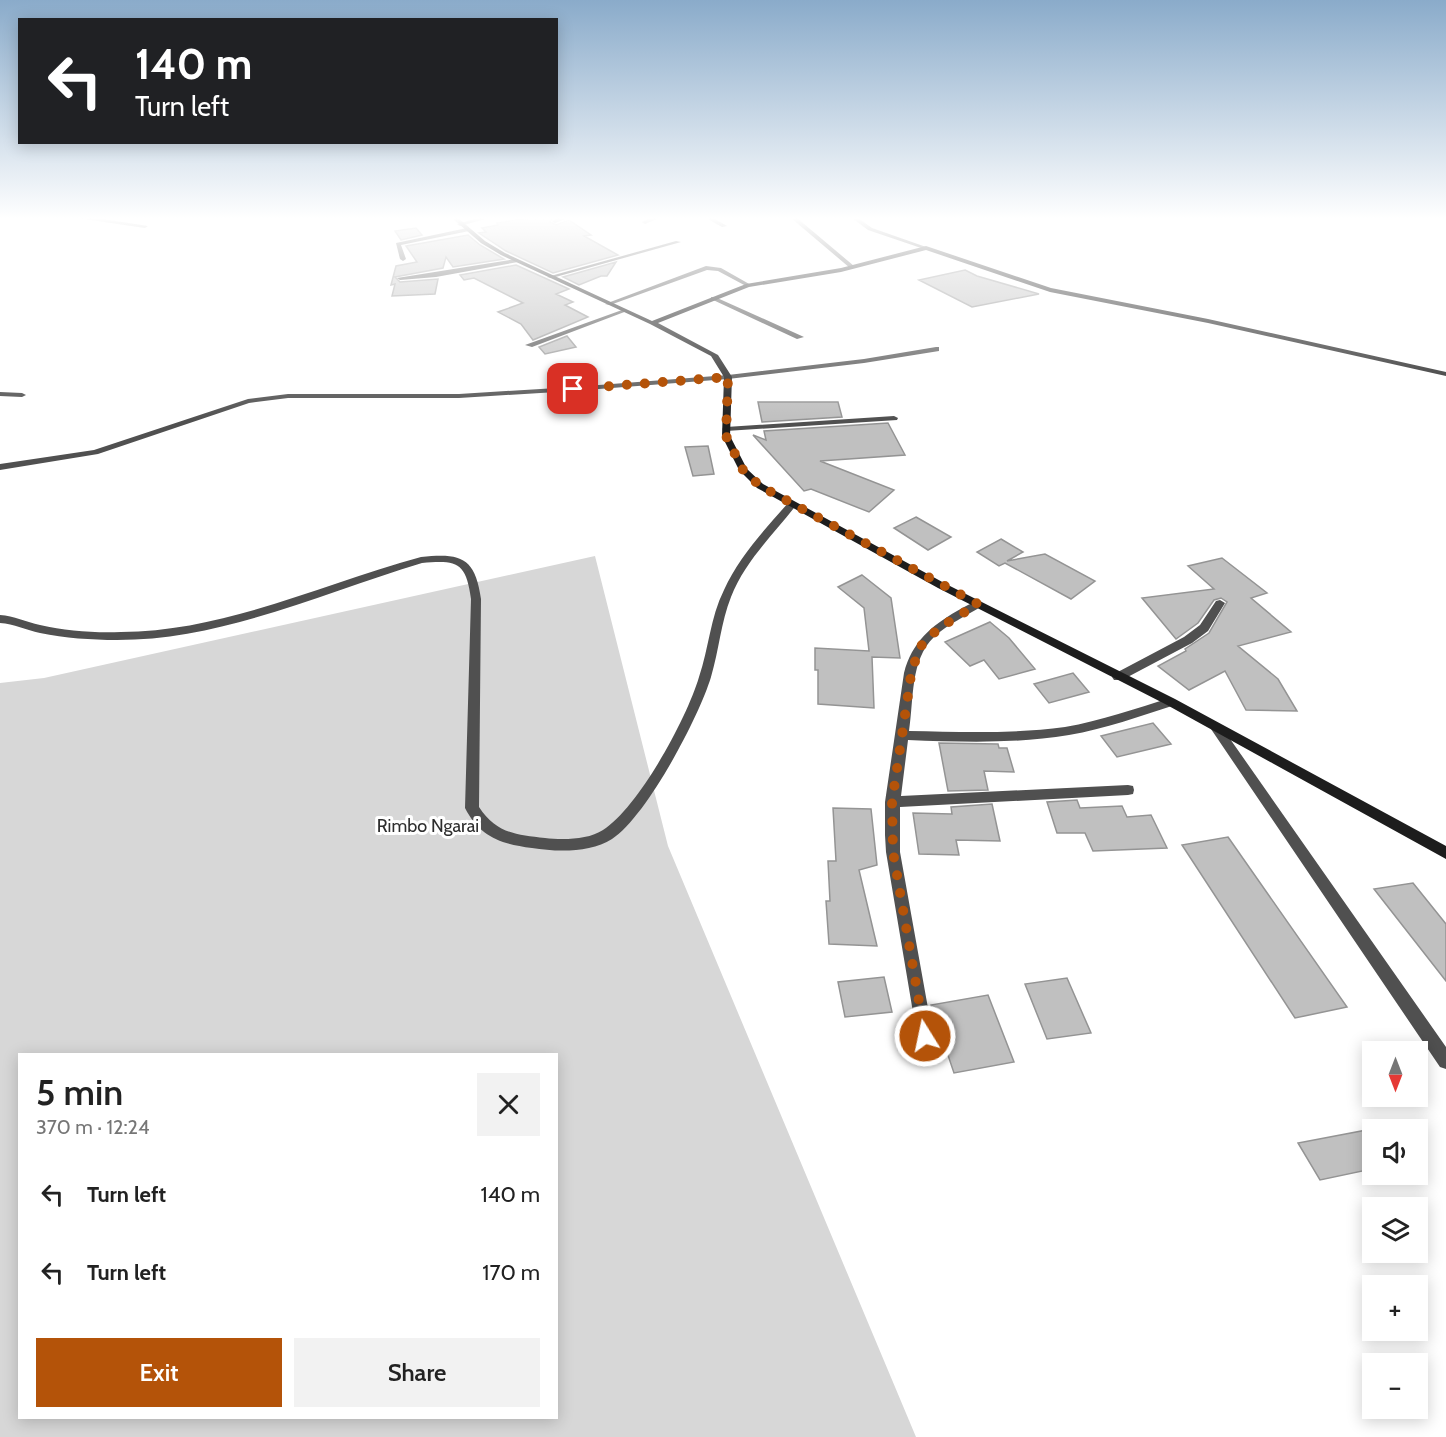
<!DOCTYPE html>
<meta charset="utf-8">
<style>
body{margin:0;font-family:Cabin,sans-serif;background:#f2f2f2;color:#222;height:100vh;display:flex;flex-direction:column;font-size:22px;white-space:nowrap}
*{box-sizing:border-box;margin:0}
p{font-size:20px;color:#767676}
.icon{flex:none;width:33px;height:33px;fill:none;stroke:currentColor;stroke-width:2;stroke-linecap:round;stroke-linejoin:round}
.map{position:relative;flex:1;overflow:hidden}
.panel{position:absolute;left:18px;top:1053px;width:540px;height:366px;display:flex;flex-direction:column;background:#fff;border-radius:0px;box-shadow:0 3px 15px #0003}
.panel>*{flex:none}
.hud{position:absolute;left:18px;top:18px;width:540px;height:126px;border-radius:0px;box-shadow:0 3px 15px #0003;background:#202124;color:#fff;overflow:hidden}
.needle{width:39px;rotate:180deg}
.controls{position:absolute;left:1362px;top:1041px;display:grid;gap:12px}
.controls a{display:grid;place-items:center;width:66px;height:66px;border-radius:0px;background:#fff;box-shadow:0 3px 15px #0003;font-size:30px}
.pin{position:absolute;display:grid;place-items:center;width:51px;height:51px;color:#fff;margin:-26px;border-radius:12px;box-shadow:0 3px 9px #0006}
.me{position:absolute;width:66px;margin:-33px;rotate:350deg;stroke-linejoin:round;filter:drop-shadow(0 0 4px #0008)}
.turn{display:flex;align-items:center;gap:21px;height:126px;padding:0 18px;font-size:27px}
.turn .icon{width:78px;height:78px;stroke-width:2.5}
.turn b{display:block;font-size:42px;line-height:51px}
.round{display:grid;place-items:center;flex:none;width:63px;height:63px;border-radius:0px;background:#f2f2f2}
.headline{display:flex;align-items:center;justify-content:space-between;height:102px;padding:0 18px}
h1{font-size:36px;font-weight:600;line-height:45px}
.button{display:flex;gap:12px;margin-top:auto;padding:12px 18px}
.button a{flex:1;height:69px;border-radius:0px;background:#b45309;color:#fff;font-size:24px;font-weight:600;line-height:69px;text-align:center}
.button a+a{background:#f2f2f2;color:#222}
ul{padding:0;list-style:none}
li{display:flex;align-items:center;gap:18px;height:78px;padding:0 18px}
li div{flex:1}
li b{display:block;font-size:22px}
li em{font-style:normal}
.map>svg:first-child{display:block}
.green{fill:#d7d7d7;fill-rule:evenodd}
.building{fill:#c0c0c0;stroke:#949494;stroke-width:1.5}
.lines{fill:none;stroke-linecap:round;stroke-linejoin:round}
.street{fill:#505050;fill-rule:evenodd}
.secondary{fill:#1d1d1d;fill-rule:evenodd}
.route{stroke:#b45309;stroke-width:10;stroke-dasharray:0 18}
.labels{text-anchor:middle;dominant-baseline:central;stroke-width:6;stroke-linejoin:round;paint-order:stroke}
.park-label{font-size:18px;fill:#2e2e2e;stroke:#fff}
</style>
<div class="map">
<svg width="1446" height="1437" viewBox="0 0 1446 1437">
<rect width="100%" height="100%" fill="#fff"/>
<path class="green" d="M 595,556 L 668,846 L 916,1437 L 0,1437 L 0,683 L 44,678 ZM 20,1054 L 556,1054 L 556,1418 L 20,1418 Z"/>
<path class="building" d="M 528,218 L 552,218 L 550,222 L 556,225 L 569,220 L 591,235 L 584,236 L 618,255 L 553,273 L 506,251 L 479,233 L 486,232 L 482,228 L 498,225 L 497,223 Z
M 416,228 L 422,235 L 401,240 L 395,231 Z
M 468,235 L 480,245 L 504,259 L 453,267 L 446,257 L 443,268 L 395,277 L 400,282 L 438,279 L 435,294 L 392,296 L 395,284 L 391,285 L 396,266 L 417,262 L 406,246 Z
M 616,262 L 607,276 L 601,276 L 579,285 L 563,277 Z
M 516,265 L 569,289 L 556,294 L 573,302 L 565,305 L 588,317 L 533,340 L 521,324 L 498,312 L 523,303 L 474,278 L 464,280 L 460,275 Z
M 965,270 L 977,276 L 1039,294 L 972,307 L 919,280 Z
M 567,336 L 576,347 L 545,354 L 539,347 Z
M 758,402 L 838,402 L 842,417 L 762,422 Z
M 888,423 L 905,455 L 820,461 L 894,490 L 869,512 L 811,489 L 804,491 L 753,435 L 766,440 L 764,431 Z
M 708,446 L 714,474 L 693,476 L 685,447 Z
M 916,517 L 951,537 L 928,550 L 894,528 Z
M 1001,539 L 1023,552 L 1007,561 L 1045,554 L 1095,581 L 1071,599 L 1005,563 L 999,566 L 977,552 Z
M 1222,558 L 1267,593 L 1251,598 L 1291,632 L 1238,646 L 1278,679 L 1297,711 L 1246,710 L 1225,671 L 1189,690 L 1158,666 L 1186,651 L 1185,649 L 1209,633 L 1227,602 L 1221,598 L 1214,600 L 1198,623 L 1176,639 L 1142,598 L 1214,589 L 1188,566 Z
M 862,575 L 891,598 L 900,658 L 872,657 L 874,708 L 818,704 L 818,670 L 815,670 L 815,648 L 869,651 L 864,608 L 838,587 Z
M 990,622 L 1009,638 L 1035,669 L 999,679 L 984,660 L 970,666 L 945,642 Z
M 1073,673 L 1089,692 L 1049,703 L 1034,684 Z
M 1153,723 L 1171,744 L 1117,757 L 1101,736 Z
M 939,743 L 998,744 L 999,748 L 1007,748 L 1014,772 L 984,771 L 988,790 L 948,791 Z
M 1077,800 L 1080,808 L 1122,806 L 1127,817 L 1151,815 L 1167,848 L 1093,851 L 1085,833 L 1057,833 L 1047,802 Z
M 992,804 L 1000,841 L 956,840 L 959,855 L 919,854 L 913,813 L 952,814 L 951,807 Z
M 833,808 L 871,809 L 877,865 L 859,870 L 877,946 L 829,944 L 826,901 L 830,901 L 828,861 L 836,861 Z
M 1228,837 L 1347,1007 L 1295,1018 L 1182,845 Z
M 1413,883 L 1446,924 L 1446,981 L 1374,889 Z
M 884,977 L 892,1012 L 845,1017 L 838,982 Z
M 1067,978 L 1091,1033 L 1047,1039 L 1025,984 Z
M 988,995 L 1014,1062 L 954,1073 L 931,1005 Z
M 1372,1129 L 1372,1169 L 1320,1180 L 1298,1143 Z"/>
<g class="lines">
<path class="street" d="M 77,218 L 96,218 L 148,226 L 145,228 Z
M 478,218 L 489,218 L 460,226 L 457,224 Z
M 558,218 L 568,218 L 555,223 L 552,221 Z
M 650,218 L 659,218 L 645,224 L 642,222 Z
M 706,218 L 713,218 L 727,226 L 722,227 Z
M 791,218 L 797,218 L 854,266 L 854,268 L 850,268 Z
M 852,218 L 858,218 L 872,228 L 929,248 L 924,249 L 868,230 Z
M 467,228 L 469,231 L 401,245 L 406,259 L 403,261 L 400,259 L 396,243 Z
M 676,241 L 681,242 L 552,278 L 547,277 Z
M 516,259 L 518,262 L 436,277 L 400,280 L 397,278 Z
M 706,266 L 721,268 L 751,285 L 746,286 L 718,271 L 707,270 L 610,305 L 605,304 Z
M 711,297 L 715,297 L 804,337 L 797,339 L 711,299 Z
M 622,310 L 627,311 L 532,347 L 525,345 Z
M 936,347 L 939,347 L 939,351 L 864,363 L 728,379 L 573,391 L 459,398 L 288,398 L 249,403 L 98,454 L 0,470 L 0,464 L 94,450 L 248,399 L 288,394 L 459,394 L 573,387 L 728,375 L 864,359 Z
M 0,392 L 22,393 L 26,395 L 22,397 L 0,396 Z
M 894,416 L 898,418 L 897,420 L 726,431 L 722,429 L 726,427 Z
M 792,501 L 797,504 C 774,534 745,561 731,597 C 721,622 719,650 711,677 C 699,717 647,816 612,839 C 590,853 557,852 532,848 C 501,844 480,837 465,808 L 471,599 C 466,562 457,560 422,563 C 322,593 223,640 117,640 C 91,640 65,638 40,633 C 26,630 14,624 0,623 L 0,615 C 14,616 26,622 40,625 C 66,631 94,633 121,632 C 227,631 321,584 421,557 C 461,553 475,557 481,599 L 479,807 C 496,833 516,835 545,838 C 562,840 588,840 603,830 C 639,807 687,718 699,677 C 709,648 710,618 724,590 C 739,557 765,529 789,502 Z
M 1220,600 L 1225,603 L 1208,631 L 1192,643 L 1122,680 L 1114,680 L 1112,677 L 1114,674 L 1184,637 L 1200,625 L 1216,601 Z
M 978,601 L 983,604 L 982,606 C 966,616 948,624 934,637 C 910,660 914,699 909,731 C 961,732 1014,734 1065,727 C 1101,721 1136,708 1171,698 L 1177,702 L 1175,705 C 1140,716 1105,729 1069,735 C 1016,744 961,742 908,740 L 901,796 L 1128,785 L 1133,786 L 1134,790 L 1133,794 L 1128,795 L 900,807 L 900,852 L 933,1036 L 931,1042 L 925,1044 L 919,1042 L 917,1036 L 886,852 L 885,835 L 885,802 L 904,673 C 912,642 931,626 957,611 C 964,607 971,603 978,601 Z
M 1217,724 L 1221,726 L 1446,1047 L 1446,1069 L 1440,1067 L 1213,732 L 1211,729 L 1213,726 Z"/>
<path class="secondary" d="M 452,218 L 458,218 L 485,241 L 505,253 L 652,321 L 746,284 L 841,268 L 926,246 L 1051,288 L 1208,319 L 1446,372 L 1446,376 L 1208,323 L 1050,292 L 926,250 L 841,272 L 749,287 L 658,323 L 718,355 L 732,377 L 730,436 L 747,469 L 763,484 L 946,584 L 1175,699 L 1446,846 L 1446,859 L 1167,705 L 938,588 L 757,488 L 739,470 L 722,436 L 724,377 L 711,356 L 650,324 L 501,255 L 481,243 Z"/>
</g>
<linearGradient id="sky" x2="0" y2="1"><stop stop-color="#8aabca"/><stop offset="0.52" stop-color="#fff"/><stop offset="1" stop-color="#fff" stop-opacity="0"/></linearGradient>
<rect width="1446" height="420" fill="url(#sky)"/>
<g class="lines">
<path class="route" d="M 573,389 L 728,377 L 726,436 L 743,470 L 760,486 L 978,604 L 939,628 L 919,648 L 911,675 L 892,802 L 893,852 L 925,1036"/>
</g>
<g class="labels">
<g class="park-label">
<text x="428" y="826">Rimbo Ngarai</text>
</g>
</g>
</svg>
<div class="controls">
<a><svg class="needle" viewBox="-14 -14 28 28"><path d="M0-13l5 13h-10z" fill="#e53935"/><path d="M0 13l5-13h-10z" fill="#767676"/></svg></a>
<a><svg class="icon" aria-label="sound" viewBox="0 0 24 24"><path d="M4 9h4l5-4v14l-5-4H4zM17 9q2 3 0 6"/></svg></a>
<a><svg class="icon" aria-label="layers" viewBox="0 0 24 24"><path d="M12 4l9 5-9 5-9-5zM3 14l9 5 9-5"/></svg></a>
<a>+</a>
<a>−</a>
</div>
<div class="pin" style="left:573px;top:389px;background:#d93025"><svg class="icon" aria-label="arrive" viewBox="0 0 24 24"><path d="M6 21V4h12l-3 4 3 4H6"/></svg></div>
<svg class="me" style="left:925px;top:1036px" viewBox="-20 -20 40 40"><circle r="17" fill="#b45309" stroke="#fff" stroke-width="3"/><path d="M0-11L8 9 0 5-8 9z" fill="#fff"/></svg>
<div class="hud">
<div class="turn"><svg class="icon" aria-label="left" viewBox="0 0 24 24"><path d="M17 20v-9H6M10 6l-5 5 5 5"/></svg><div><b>140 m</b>Turn left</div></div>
</div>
<section class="panel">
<div class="headline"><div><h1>5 min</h1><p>370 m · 12:24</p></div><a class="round"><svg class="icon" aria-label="close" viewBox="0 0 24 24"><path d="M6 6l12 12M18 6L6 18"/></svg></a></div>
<ul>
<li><svg class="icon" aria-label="left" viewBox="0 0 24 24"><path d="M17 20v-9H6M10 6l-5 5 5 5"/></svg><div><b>Turn left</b></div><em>140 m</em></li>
<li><svg class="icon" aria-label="left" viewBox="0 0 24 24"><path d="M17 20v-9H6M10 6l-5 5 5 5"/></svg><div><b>Turn left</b></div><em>170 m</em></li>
</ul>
<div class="button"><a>Exit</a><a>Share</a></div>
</section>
</div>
